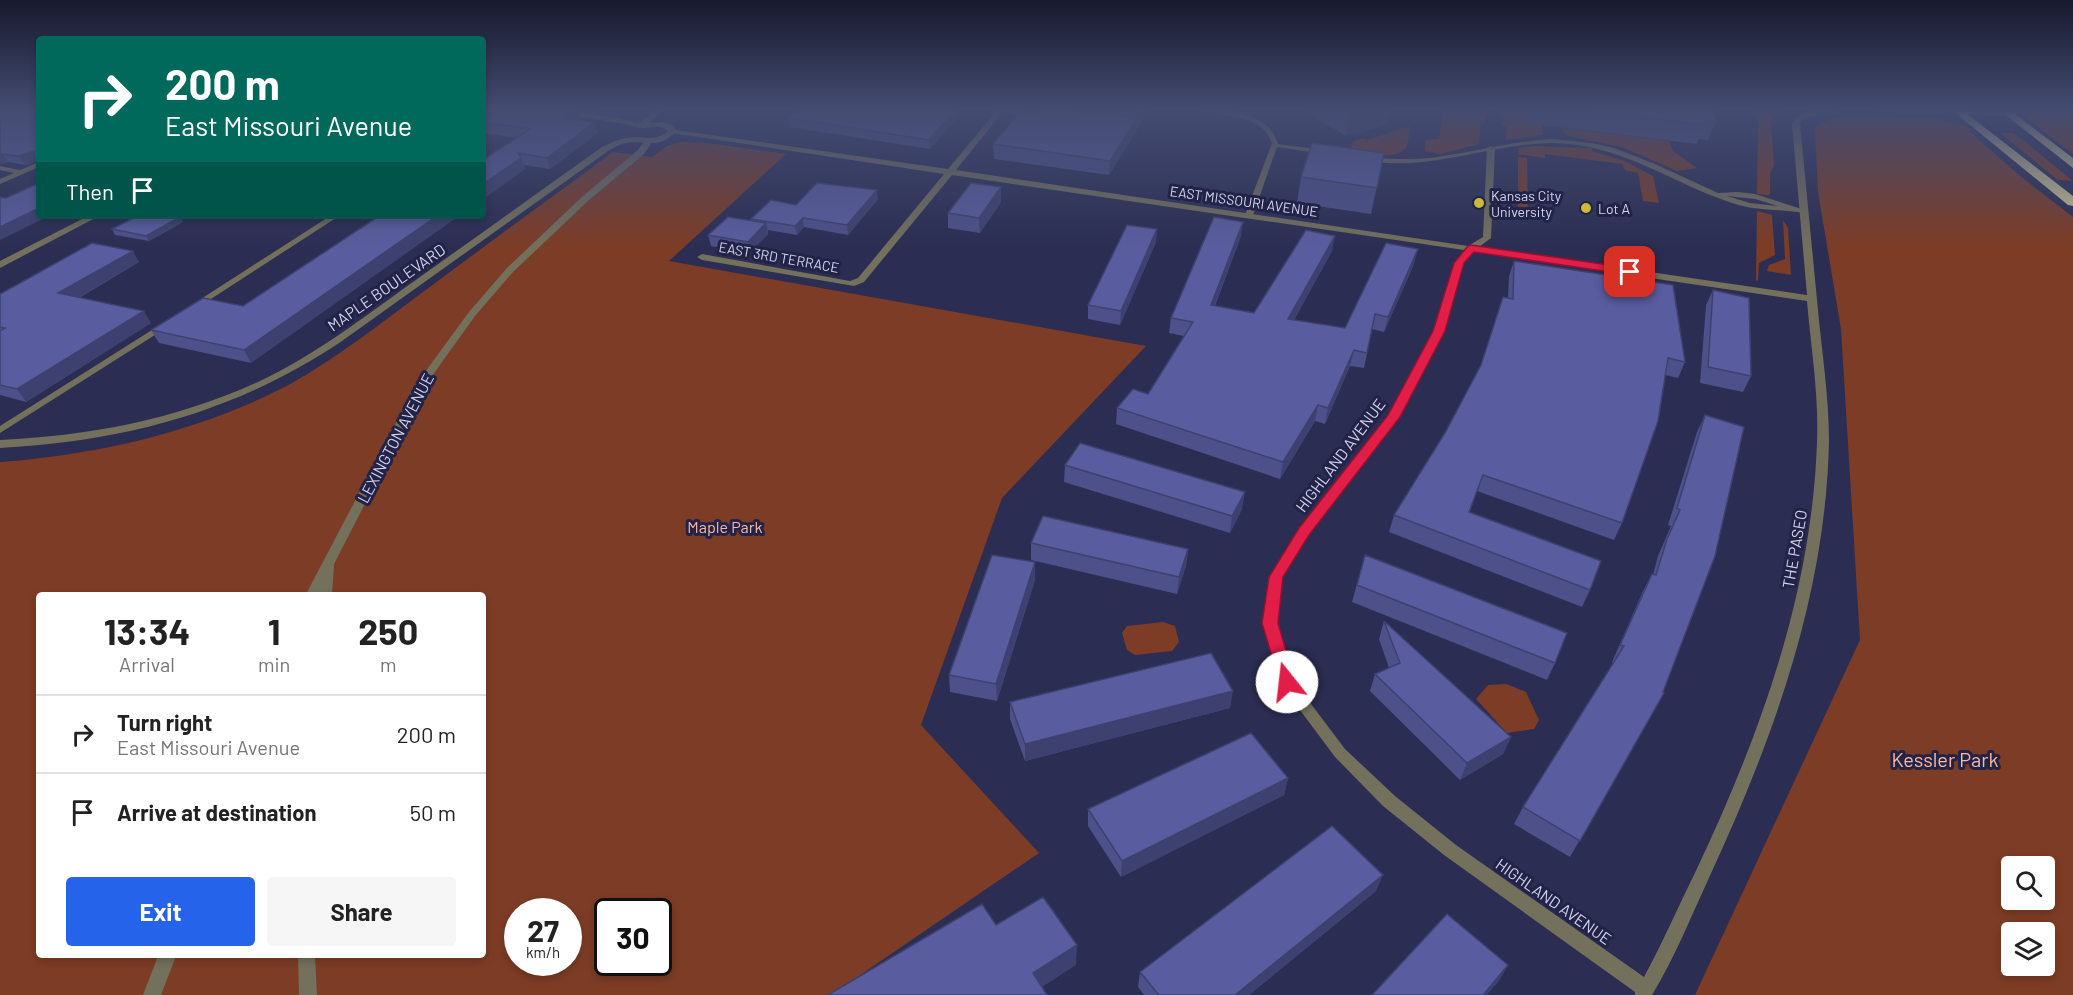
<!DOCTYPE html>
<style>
body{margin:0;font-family:Barlow,sans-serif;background:#f6f6f6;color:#222;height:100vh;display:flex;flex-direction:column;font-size:22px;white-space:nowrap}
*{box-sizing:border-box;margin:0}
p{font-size:20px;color:#767676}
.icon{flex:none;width:33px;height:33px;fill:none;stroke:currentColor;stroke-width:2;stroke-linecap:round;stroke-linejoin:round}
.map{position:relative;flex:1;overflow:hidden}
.details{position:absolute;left:36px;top:592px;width:450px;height:366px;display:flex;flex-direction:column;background:#fff;border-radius:6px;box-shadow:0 3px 9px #0003}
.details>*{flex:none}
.hud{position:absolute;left:36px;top:36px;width:450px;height:183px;border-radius:6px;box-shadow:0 3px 9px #0003;background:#00695c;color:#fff;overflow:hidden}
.fabs{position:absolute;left:2001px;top:856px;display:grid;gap:12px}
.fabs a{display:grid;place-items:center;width:54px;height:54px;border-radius:6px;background:#fff;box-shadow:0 3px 9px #0003;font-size:30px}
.speed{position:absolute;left:504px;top:898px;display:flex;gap:12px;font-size:30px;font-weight:700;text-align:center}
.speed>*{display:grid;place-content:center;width:78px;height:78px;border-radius:50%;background:#fff;box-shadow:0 3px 9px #0003;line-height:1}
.speed small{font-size:15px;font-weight:400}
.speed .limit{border:3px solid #111;border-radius:9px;background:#fff;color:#111}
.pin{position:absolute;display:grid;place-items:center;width:51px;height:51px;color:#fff;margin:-26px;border-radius:12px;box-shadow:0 3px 9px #0006}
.me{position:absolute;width:66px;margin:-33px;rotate:344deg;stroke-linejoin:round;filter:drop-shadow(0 0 4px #0008)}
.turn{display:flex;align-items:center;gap:21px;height:126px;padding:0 30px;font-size:27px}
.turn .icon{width:78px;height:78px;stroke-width:2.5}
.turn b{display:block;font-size:42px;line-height:51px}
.then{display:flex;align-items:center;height:57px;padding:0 30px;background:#0003;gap:12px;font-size:22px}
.eta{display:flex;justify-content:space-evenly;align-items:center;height:102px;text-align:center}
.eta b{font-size:36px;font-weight:700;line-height:42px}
.cta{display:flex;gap:12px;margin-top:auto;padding:12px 30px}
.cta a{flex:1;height:69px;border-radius:6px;background:#2563eb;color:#fff;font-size:24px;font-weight:700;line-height:69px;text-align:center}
.cta a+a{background:#f6f6f6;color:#222}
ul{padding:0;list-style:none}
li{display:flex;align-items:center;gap:18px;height:78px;padding:0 30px;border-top:2px solid #e0e0e0}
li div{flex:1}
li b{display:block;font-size:22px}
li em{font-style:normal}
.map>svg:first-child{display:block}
.green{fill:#7d3c25;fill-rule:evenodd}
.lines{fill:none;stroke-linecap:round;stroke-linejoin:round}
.service{fill:#73705c;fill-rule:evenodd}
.minor{fill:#73705c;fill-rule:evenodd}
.tertiary{fill:#73705c;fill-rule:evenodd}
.motorway{fill:#cdc594;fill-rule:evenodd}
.wall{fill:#4d5089}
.shaded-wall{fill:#3e416f}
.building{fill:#595d9f;stroke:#3e416f;stroke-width:1.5}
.route{fill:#e11d48;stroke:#92132f;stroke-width:1.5}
.poi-dot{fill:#cdb938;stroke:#222347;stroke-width:2}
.labels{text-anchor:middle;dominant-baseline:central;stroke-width:6;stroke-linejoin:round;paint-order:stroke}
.far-poi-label{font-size:14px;fill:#d2d5ed;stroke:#222347;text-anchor:start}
.far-street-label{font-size:14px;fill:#d2d5ed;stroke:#222347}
.street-label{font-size:16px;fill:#d2d5ed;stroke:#222347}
.park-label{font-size:16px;fill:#f8b9a2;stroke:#222347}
.near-park-label{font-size:20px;fill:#f8b9a2;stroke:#222347}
</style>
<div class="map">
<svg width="2073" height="995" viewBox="0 0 2073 995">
<rect width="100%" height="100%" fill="#2b2d52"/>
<path class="green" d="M 1443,109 L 1486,109 L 1485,124 L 1481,124 L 1479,144 L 1440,154 L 1425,151 L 1426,140 L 1439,139 Z
M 1503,109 L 1527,109 L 1526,123 L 1542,125 L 1542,135 L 1506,140 L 1507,127 L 1502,126 Z
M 1753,109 L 1780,109 L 1772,118 L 1771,124 L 1774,165 L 1770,174 L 1770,195 L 1757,194 L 1758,123 Z
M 2015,109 L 2073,109 L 2073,154 Z
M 1864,115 L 1935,118 L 1968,126 L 1969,131 L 2020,176 L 2073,217 L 2073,995 L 1695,995 L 1860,640 L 1841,329 L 1818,192 L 1815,131 L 1816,126 L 1835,117 ZM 2012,867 L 2044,867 L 2044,900 L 2012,900 ZM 2012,933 L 2044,933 L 2044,966 L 2012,966 Z
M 1410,126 C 1409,133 1409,145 1404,150 C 1391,160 1365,153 1350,151 L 1353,141 L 1364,138 L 1367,140 Z
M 1563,128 L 1669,141 L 1673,151 L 1697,168 L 1677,171 L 1622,147 L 1568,136 L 1564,133 Z
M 2000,133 L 2013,133 L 2018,136 L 2073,181 L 2058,180 Z
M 681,142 L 708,143 L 786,154 L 669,261 L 1146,346 L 1002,498 L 921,725 L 1039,853 L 831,995 L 0,995 L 0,462 C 101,454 202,431 292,383 C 338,357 380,324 423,292 C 486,245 549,199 613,152 L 652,157 L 667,146 ZM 39,596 L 483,596 L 483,956 L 39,956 ZM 518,912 L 568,912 L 568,963 L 518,963 ZM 608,912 L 658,912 L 658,963 L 608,963 Z
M 1533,146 L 1587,148 L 1592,148 L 1592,151 L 1625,161 L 1653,176 L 1659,203 L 1643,201 L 1638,173 L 1625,170 L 1622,164 L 1545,154 L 1545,158 L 1518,154 L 1519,148 Z
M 1518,157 L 1527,158 L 1528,215 L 1518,214 Z
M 1757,211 L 1772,215 L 1775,255 L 1759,263 L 1758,281 L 1756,280 Z
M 1783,220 L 1788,228 L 1791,275 L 1767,271 L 1769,265 L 1785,259 Z
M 1163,622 L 1175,626 L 1179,642 L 1172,651 L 1135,655 L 1127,650 L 1122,633 L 1127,626 Z
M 1506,684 L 1526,692 L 1539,720 L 1534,729 L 1507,733 L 1476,699 L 1488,685 Z"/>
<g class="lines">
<path class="service" d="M 999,109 L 1012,109 L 1034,114 L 1031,116 L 1002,112 Z
M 1196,109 C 1224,109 1270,111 1278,144 L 1324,150 L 1327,152 L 1324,154 L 1277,147 L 1253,215 L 1246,217 L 1245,215 L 1272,143 C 1261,111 1221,119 1196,109 Z
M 1550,139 L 1591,143 L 1614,148 L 1655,164 L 1718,193 L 1738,192 L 1755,194 L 1808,211 L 1804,213 C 1780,209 1755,211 1732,203 C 1669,182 1620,143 1551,143 C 1495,144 1443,166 1387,163 C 1380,162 1372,162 1365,159 L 1369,157 C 1389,159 1410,160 1430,158 C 1470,153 1509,142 1550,139 ZM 1727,196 L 1755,199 L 1778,206 L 1750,203 Z
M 39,162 L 39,167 L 0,184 L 0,179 L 14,173 L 0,170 L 0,166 L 20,170 Z
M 330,216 L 339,216 L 197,308 L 191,308 L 190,306 Z
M 163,323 L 166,324 L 166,328 L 0,433 L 0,426 Z"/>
<path class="minor" d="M 532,109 C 554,109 626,115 643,126 L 639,128 L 626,124 Z
M 998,109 L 1005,109 L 956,170 L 1468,246 L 1483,237 L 1487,148 L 1491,146 L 1495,148 L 1491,238 L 1479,247 L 1807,295 L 1792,124 C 1801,108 1824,109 1840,109 L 1802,119 L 1800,124 C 1806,186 1812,248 1818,310 C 1822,353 1829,397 1829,441 C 1826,596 1772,742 1708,880 C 1690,919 1674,959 1652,995 L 1635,995 L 1635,992 L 1444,855 L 1383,806 L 1335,757 L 1282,686 L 1263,623 L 1270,577 L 1300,528 L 1389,416 L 1434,331 L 1454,263 L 1464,250 L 952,175 L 864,282 L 854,286 L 702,260 L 697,257 L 702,254 L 850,281 L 858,278 L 944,174 L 672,133 L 668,131 L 669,129 L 948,169 ZM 1473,252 L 1807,301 C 1811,348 1819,395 1817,442 C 1812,594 1759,738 1694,875 C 1677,909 1662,944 1644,977 L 1456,845 L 1395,796 L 1345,749 L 1293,680 L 1277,623 L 1282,577 L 1308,534 L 1400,417 L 1444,331 L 1464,263 Z
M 1873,109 L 2011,112 L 2015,114 L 2011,116 L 1876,111 Z
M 645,140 L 652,142 L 644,154 L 589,200 L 513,272 L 475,316 L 427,383 L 334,564 L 332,596 L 305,596 L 417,383 L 469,312 L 507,268 L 583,196 L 638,150 Z
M 88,216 L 99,216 L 0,268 L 0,261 Z
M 158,956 L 176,956 L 161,995 L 143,995 Z
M 298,956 L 315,956 L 317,995 L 299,995 Z"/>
<path class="tertiary" d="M 657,109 L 665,109 L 649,123 L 662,122 L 673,125 L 676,131 C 659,151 646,139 626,143 C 619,144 613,148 608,151 L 342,341 C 236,412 126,441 0,448 L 0,440 C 90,436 178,419 260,381 C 315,355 364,317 413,282 C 476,237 539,192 602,147 C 610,143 617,140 625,138 C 641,135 655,143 668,131 C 659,122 645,132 635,126 Z"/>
<path class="motorway" d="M 1962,110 L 2073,196 L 2073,206 L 2068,205 L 1958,115 L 1956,113 Z
M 2011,111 L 2073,158 L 2073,168 L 2007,116 L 2007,112 Z"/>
</g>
<path class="wall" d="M 0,109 L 39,109 L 39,166 L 36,161 L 25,165 L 8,162 L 0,164 Z
M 483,109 L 595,109 L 592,112 L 579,111 L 581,119 L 580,120 L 598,133 L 550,169 L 524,165 L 525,169 L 483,199 L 516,138 L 483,133 Z
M 1039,109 L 1150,109 L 1138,128 L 1137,127 L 1137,130 L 1109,175 L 994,159 L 993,144 L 1036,113 Z
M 1297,109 L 1390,109 L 1387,125 L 1346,136 L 1303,110 Z
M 1526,109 L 1713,109 L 1716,121 L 1708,140 L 1699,139 L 1697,144 L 1526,123 Z
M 959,116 L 930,149 L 790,127 L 789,118 Z
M 1384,153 L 1371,214 L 1297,203 L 1301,177 Z
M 878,199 L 848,235 L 804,227 L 797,235 L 768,230 L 768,234 L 750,252 L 711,246 L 708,235 L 752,221 L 751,219 L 796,205 Z
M 1001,202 L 980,233 L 948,228 L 948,213 Z
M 180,217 L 183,222 L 149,241 L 115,235 L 112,229 Z
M 1157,229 L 1156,242 L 1120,325 L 1088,319 L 1088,305 Z
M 1241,236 L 1215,306 L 1254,313 L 1332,251 L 1294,320 L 1345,328 L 1414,264 L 1384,332 L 1372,329 L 1364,368 L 1350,366 L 1325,424 L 1315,421 L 1280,479 L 1116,424 L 1117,408 L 1148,394 L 1184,336 L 1169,333 L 1171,318 Z
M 1514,261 L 1685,362 L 1678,378 L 1665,375 L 1622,523 L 1614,540 L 1477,491 L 1470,512 L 1590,590 L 1582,607 L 1389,532 L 1394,515 L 1445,433 L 1481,365 L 1508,298 L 1509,276 Z
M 139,262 L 79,298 L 151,323 L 26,402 L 0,395 L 0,294 Z
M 1713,290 L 1751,376 L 1743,392 L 1700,383 L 1706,305 Z
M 243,306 L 251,363 L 159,343 L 151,330 Z
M 1705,415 L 1663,692 L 1664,693 L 1570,857 L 1514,824 L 1523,807 L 1614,663 L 1612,662 L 1643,591 L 1652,574 L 1653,575 L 1658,556 L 1671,526 L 1668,525 L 1697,432 Z
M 1065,465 L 1242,509 L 1230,533 L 1064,482 Z
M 1031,543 L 1188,549 L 1186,566 L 1177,594 L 1031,560 Z
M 1365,555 L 1555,663 L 1547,680 L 1352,602 Z
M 1035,562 L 1035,580 L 997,701 L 950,692 L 949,675 Z
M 1384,621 L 1511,737 L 1503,754 L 1460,780 L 1370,691 L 1375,674 L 1389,668 L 1379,639 Z
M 1010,702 L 1230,708 L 1025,761 L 1010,719 Z
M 1288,778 L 1284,795 L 1121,877 L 1088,826 L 1088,809 Z
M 1376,891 L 1249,995 L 1144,995 L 1138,987 L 1140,972 Z"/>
<path class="shaded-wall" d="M 576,109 L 579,109 L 581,119 L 567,129 L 564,118 Z
M 956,109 L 959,109 L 959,116 L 930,149 L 929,140 Z
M 1142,109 L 1150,109 L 1138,128 L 1139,114 Z
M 1359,109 L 1390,109 L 1387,125 L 1346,136 L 1350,112 Z
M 1138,116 L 1137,130 L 1109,175 L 1110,161 Z
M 595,122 L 598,133 L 550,169 L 547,158 Z
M 34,151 L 35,159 L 36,161 L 25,165 L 19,156 Z
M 2,153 L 8,162 L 0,164 L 0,154 Z
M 521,158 L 525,169 L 483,199 L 483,184 Z
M 1001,187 L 1001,202 L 980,233 L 979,218 Z
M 877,190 L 878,199 L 848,235 L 847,225 Z
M 39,208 L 39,216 L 49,216 L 0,240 L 0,227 Z
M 437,216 L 459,216 L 251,363 L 244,350 Z
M 180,217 L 183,222 L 149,241 L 146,236 Z
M 803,218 L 804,227 L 797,235 L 795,226 Z
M 1243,222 L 1241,236 L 1209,320 L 1211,305 Z
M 766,223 L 768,234 L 750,252 L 748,242 Z
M 1157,229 L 1156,242 L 1120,325 L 1121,311 Z
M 1335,236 L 1332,251 L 1286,334 L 1288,319 Z
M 1418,249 L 1414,264 L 1384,332 L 1388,317 Z
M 133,251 L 139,262 L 66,305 L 58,293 Z
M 144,311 L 151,323 L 26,402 L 17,389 Z
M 1354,350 L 1350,366 L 1325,424 L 1328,408 Z
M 1318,405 L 1315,421 L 1280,479 L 1283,462 Z
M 1245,492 L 1242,509 L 1230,533 L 1232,516 Z
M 1188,549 L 1186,566 L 1177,594 L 1179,577 Z
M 1035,562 L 1035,580 L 997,701 L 996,684 Z
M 1233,691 L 1230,708 L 1025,761 L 1025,744 Z
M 1511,737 L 1503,754 L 1460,780 L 1467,763 Z
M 1288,778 L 1284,795 L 1121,877 L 1122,861 Z
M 1383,875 L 1376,891 L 1249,995 L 1235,995 Z
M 1077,945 L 1076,965 L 1033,993 L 1033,973 Z
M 1508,965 L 1499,981 L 1487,995 L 1483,995 Z"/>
<path class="building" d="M 0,109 L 39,109 L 39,160 L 35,159 L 34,151 L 19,156 L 0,154 Z
M 483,109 L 576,109 L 564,118 L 595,122 L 547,158 L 518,153 L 521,158 L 483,184 L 483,160 L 530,129 L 483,122 Z
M 799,109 L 956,109 L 929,140 L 789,118 Z
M 1039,109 L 1067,109 L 1134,118 L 1138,116 L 1110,161 L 993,144 L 1021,111 L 1036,113 Z
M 1130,109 L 1142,109 L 1139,114 L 1134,110 Z
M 1347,109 L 1359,109 L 1350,112 Z
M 1575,109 L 1713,109 L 1716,121 L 1703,120 L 1705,125 Z
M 1312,143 L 1384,153 L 1377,188 L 1301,177 Z
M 39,183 L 39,208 L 0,227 L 0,197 L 6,198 Z
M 817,183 L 877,190 L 847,225 L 803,218 L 795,226 L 751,219 L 771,200 L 796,205 Z
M 971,183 L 1001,187 L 979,218 L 948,213 Z
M 137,216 L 174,216 L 180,217 L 146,236 L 112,229 Z
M 379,216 L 437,216 L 244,350 L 151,330 L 203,298 L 243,306 Z
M 728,217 L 766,223 L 748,242 L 708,235 Z
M 1214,217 L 1243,222 L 1211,305 L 1254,313 L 1306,230 L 1335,236 L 1288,319 L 1345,328 L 1386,243 L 1418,249 L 1388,317 L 1375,314 L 1367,353 L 1354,350 L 1328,408 L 1318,405 L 1283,462 L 1117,408 L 1133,389 L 1148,394 L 1193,322 L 1171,318 Z
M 1127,225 L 1157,229 L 1121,311 L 1088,305 Z
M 92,243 L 133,251 L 58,293 L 144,311 L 17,389 L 0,385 L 0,331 L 5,328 L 0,327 L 0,294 Z
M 1514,261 L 1673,285 L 1685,362 L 1668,358 L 1658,421 L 1622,523 L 1483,475 L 1469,512 L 1601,561 L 1590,590 L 1394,515 L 1445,433 L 1481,365 L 1503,297 L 1513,299 Z
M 1713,290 L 1749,298 L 1751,376 L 1708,367 Z
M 1705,415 L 1744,427 L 1715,556 L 1663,692 L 1664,693 L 1580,841 L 1523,807 L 1624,646 L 1620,645 L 1652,574 L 1656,575 L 1667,539 L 1680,510 L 1677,508 Z
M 1080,443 L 1245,492 L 1232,516 L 1065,465 Z
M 1043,516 L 1188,549 L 1179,577 L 1031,543 Z
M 992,555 L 1035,562 L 996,684 L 949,675 Z
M 1365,555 L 1567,633 L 1555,663 L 1357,585 Z
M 1384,621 L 1511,737 L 1467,763 L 1375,674 L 1400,663 Z
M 1211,653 L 1233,691 L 1025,744 L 1010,702 Z
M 1251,733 L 1288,778 L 1122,861 L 1088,809 Z
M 1332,826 L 1383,875 L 1235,995 L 1159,995 L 1140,972 Z
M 1043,897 L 1077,945 L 1033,973 L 1047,995 L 828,995 L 982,904 L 996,925 Z
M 1447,914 L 1508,965 L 1483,995 L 1372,995 Z"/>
<linearGradient id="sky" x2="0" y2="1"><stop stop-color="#18192d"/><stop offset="0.44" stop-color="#444c71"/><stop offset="1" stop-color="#444c71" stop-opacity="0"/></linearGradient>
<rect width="2073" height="249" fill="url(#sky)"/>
<path class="route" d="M 1471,245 L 1630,268 L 1635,272 L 1630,275 L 1474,252 L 1464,263 L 1445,331 L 1400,417 L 1309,535 L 1283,577 L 1278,623 L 1295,682 L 1293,687 L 1287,688 L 1281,687 L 1262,623 L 1269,577 L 1299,528 L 1388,415 L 1433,331 L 1454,263 L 1468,246 Z"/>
<g class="poi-dot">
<circle cx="1479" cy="203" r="6"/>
<circle cx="1586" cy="208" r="6"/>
</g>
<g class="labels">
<g class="far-poi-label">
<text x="1491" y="195">Kansas City<tspan x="1491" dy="16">University</tspan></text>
<text x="1598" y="208">Lot A</text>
</g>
<g class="far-street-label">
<text transform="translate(1244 201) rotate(8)">EAST MISSOURI AVENUE</text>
<text transform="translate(779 257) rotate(10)">EAST 3RD TERRACE</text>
</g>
<g class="street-label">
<text transform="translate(386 287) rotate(-35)">MAPLE BOULEVARD</text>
<text transform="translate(395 438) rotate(-62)">LEXINGTON AVENUE</text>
<text transform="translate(1340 455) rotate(-53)">HIGHLAND AVENUE</text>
<text transform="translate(1794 549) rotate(-80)">THE PASEO</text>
<text transform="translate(1554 901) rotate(35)">HIGHLAND AVENUE</text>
</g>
<g class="park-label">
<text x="725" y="526">Maple Park</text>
</g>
<g class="near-park-label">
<text x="1945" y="759">Kessler Park</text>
</g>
</g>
</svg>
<div class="fabs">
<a><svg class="icon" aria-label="search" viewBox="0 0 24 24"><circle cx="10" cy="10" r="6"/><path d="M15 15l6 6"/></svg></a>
<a><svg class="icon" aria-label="layers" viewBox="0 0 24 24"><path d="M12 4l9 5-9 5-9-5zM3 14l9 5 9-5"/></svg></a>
</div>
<div class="speed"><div>27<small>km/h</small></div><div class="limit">30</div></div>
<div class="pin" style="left:1630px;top:272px;background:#d93025"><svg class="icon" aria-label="arrive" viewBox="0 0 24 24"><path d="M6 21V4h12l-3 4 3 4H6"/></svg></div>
<svg class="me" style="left:1287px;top:682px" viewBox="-20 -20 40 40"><circle r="19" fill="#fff"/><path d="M0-13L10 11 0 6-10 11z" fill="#e11d48"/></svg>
<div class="hud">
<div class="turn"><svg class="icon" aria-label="right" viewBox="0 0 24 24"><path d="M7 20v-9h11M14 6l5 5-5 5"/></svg><div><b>200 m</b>East Missouri Avenue</div></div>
<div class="then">Then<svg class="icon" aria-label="arrive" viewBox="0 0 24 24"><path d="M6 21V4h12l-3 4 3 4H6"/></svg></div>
</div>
<section class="details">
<div class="eta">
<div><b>13:34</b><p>Arrival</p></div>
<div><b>1</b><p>min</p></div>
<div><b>250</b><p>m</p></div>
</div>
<ul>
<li><svg class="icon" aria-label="right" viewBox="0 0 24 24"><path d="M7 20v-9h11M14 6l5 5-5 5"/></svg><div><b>Turn right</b><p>East Missouri Avenue</p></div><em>200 m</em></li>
<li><svg class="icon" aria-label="arrive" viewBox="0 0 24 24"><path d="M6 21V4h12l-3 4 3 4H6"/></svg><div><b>Arrive at destination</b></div><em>50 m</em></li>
</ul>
<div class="cta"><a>Exit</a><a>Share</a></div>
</section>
</div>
